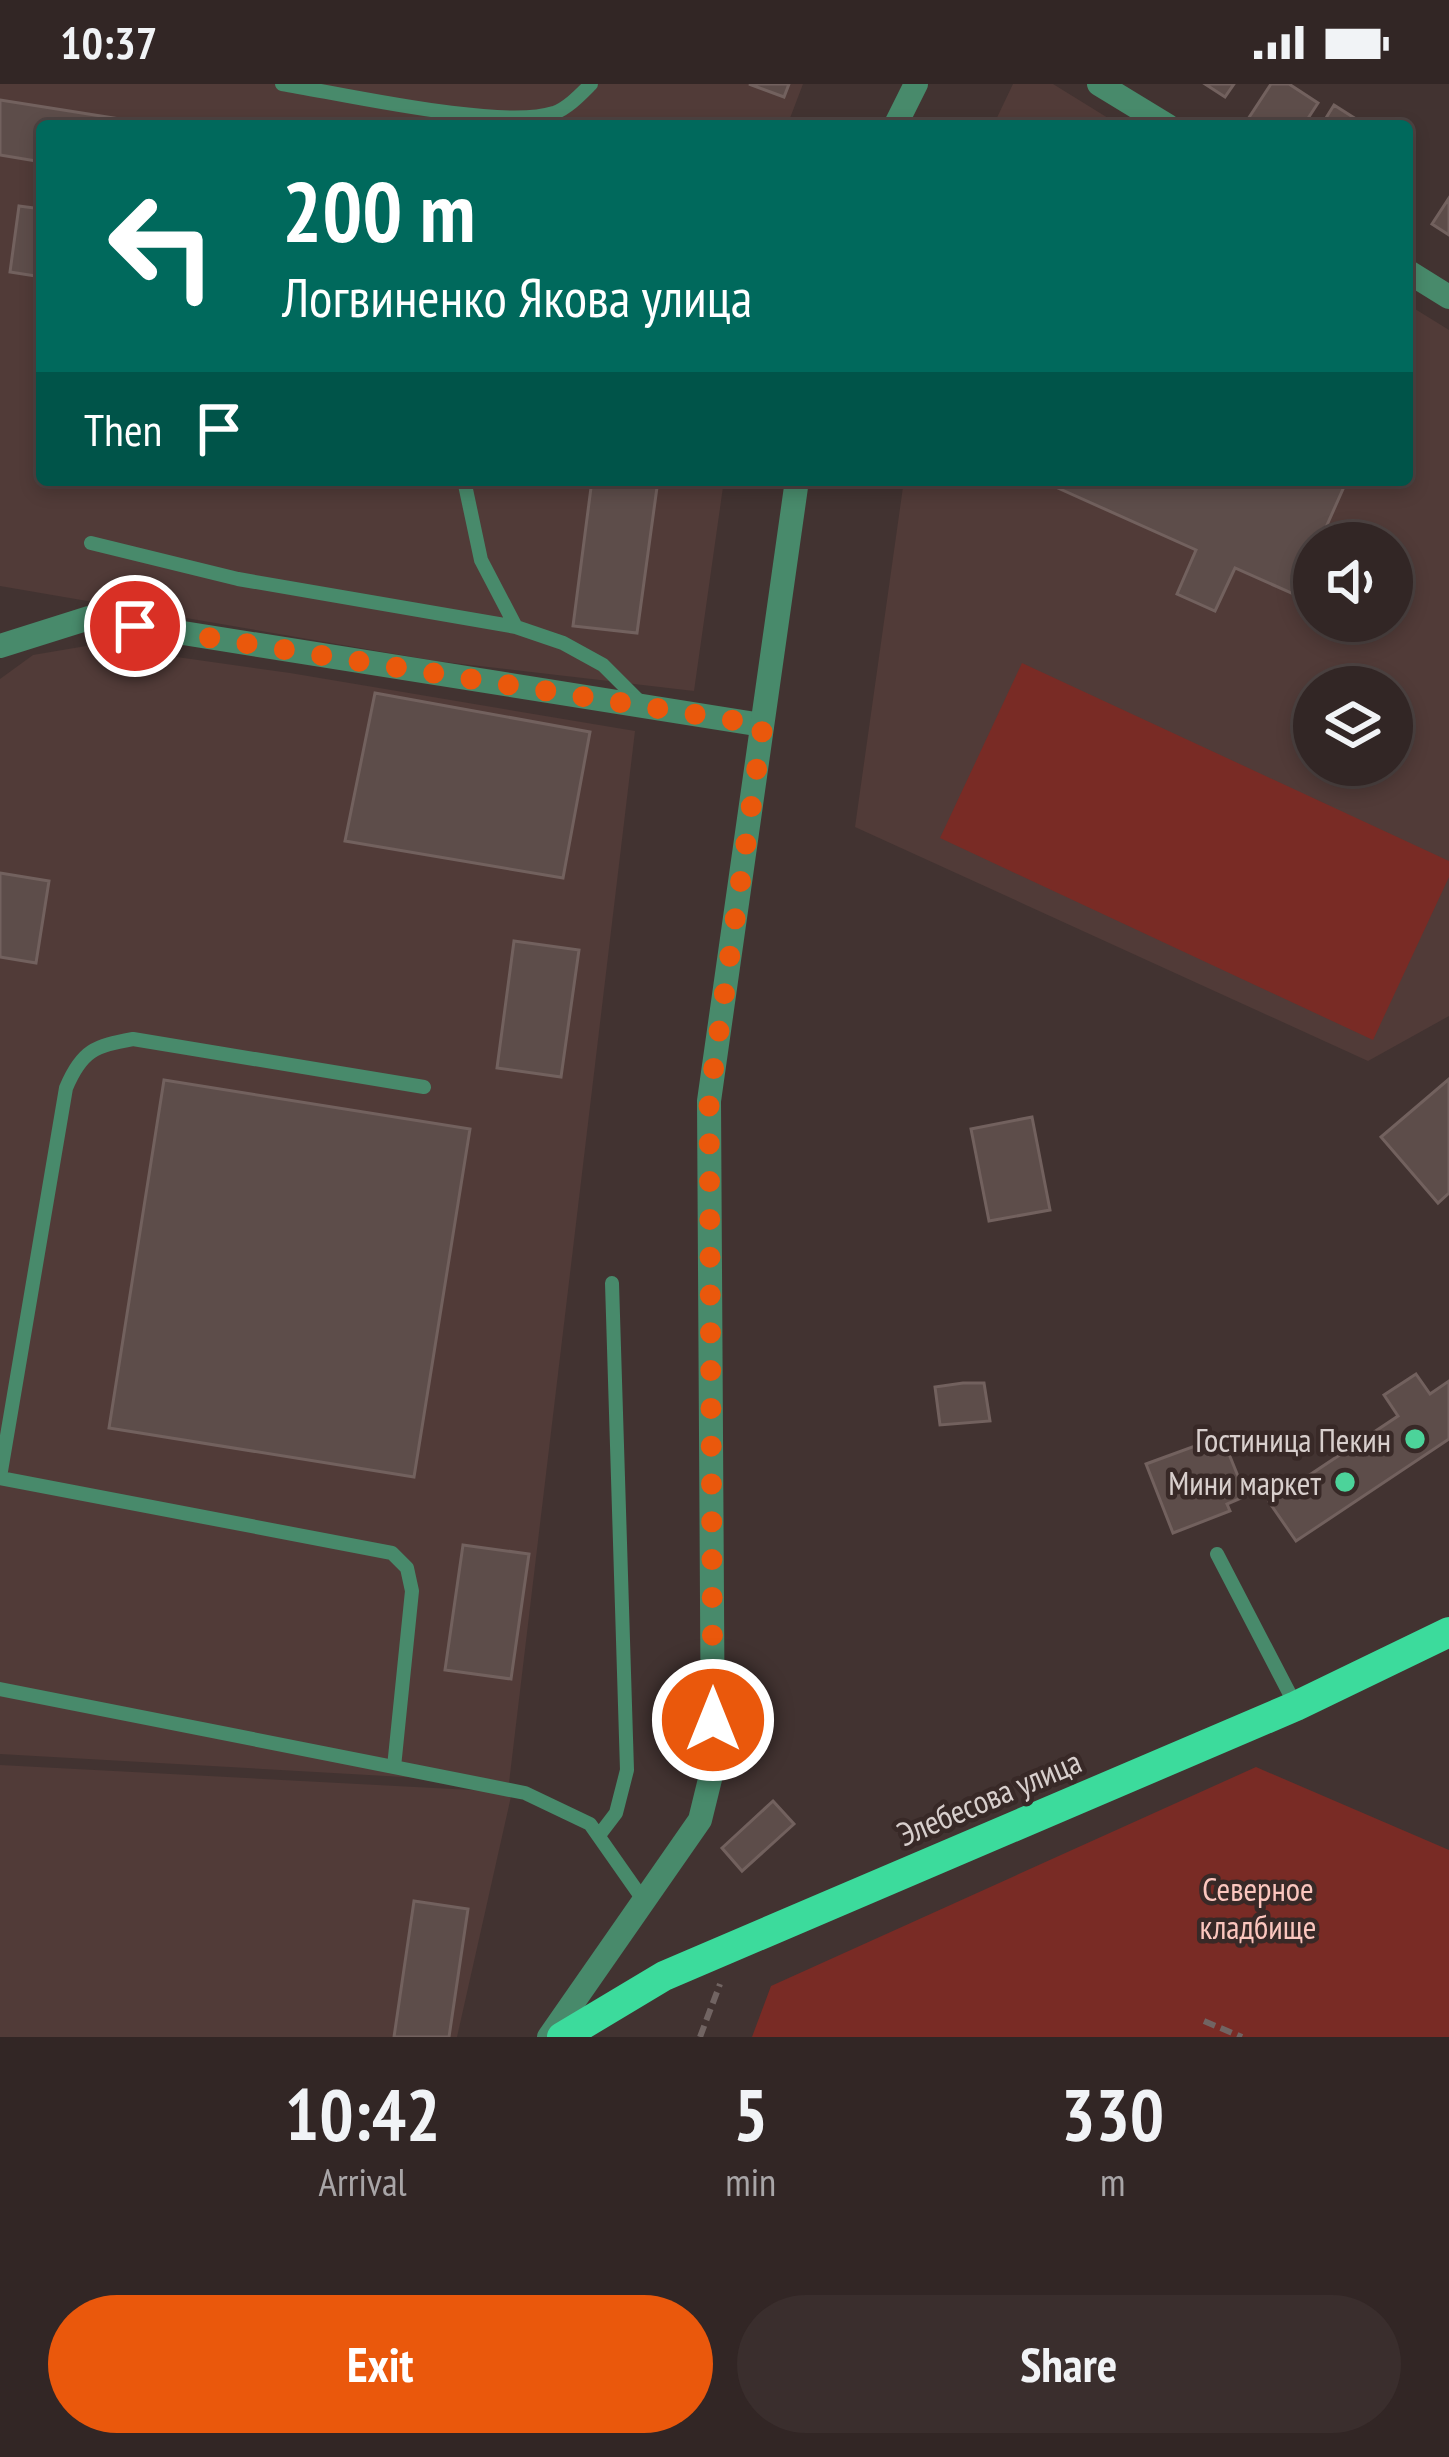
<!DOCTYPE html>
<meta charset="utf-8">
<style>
body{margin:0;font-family:"PT Sans Narrow",sans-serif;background:#3a2e2d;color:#f1f3f6;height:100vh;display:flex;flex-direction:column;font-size:45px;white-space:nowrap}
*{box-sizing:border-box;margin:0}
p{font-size:39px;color:#a8a5a7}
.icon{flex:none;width:66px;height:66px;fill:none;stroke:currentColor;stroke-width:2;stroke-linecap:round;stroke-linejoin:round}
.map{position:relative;height:1953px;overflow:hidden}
.side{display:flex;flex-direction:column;background:#322625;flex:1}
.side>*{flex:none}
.banner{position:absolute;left:36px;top:36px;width:1377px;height:366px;border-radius:12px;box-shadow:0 6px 18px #0003,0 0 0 3px #4d4342;background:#00695c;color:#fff;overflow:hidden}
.buttons{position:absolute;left:1293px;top:438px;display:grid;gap:24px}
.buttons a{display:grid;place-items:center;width:120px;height:120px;border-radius:50%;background:#322625;box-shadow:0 6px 18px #0003,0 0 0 3px #4d4342;font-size:60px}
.pin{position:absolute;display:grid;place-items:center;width:102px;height:102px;color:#fff;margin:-51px;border:6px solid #fff;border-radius:50%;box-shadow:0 3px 12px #0007}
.me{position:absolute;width:132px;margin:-66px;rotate:0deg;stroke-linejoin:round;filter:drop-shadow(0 0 9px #0008)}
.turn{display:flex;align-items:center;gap:42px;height:252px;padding:0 48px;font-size:54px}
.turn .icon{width:156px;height:156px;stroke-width:2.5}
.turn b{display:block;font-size:84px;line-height:102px}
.then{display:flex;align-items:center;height:114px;padding:0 48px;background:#0003;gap:24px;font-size:45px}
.eta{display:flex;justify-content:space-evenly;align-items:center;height:204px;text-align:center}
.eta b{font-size:72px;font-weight:600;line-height:84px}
.cta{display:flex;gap:24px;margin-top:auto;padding:24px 48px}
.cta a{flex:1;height:138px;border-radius:72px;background:#ea580c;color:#fff;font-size:48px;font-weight:600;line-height:138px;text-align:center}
.cta a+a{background:#3a2e2d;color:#f1f3f6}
.status{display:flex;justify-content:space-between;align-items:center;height:84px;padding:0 60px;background:#322625;direction:ltr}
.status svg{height:33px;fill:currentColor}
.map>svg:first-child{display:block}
.built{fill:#513b38;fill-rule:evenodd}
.green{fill:#792b25}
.building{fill:#5d4d4a;stroke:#72615e;stroke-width:3}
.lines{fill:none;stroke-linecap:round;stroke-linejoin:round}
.path{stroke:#716462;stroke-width:6;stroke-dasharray:12 6;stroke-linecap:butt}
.service{stroke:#488a6b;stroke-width:14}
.minor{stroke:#488a6b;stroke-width:24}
.tertiary{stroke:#488a6b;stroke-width:24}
.primary{stroke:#3cdb9c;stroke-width:30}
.route{stroke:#ea580c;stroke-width:21;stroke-dasharray:0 37.8}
.poi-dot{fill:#4cd39a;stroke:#382927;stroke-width:4.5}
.labels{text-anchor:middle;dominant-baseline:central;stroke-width:9;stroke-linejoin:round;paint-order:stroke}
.poi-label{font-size:33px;fill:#d8cfcd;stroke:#382927;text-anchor:end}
.street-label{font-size:33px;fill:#d8cfcd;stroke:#382927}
.park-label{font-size:33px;fill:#fbc6be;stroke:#382927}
</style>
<div class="status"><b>10:37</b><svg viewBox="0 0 49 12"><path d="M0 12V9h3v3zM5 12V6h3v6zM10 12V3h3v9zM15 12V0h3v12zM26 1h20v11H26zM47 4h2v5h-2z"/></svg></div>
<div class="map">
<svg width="1449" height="1953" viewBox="0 0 1449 1953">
<rect width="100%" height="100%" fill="#423331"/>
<path class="built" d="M 0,0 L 803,0 L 787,42 L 42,42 L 42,396 L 724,396 L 694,607 L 436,577 L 0,502 Z
M 1013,0 L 1053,0 L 1121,42 L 993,42 Z
M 1407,220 L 1449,246 L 1449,932 L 1368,977 L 855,743 L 904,396 L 1407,396 ZM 1314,459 L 1392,459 L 1392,537 L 1314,537 ZM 1314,603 L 1392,603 L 1392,681 L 1314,681 Z
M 92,561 L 290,589 L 635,647 L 509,1699 L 0,1670 L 0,595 L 33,571 Z
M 0,1681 L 512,1708 L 457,1953 L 0,1953 Z"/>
<path class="green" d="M 1022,579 L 1449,777 L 1449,793 L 1373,956 L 940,754 Z
M 1256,1683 L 1449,1766 L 1449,1953 L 752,1953 L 771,1902 Z"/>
<path class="building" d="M 749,0 L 789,0 L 784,13 Z
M 1205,0 L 1234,0 L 1225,13 Z
M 1271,0 L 1289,0 L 1318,19 L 1303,42 L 1259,42 L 1248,35 Z
M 0,16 L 164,42 L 42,42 L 42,78 L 0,71 Z
M 1334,21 L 1367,42 L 1321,42 Z
M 1449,114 L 1449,151 L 1432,140 Z
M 19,122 L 42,125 L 42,193 L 10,188 Z
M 592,396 L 658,396 L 637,549 L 573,542 Z
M 1040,396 L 1347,396 L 1319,459 L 1314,459 L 1314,470 L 1296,511 L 1235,484 L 1215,527 L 1177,510 L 1196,466 Z
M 375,609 L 590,648 L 563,794 L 345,757 Z
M 0,789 L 49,797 L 36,879 L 0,873 Z
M 514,857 L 579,866 L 561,993 L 497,984 Z
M 1449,995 L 1449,1109 L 1438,1119 L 1381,1053 Z
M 164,996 L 470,1045 L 414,1393 L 109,1344 Z
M 1032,1033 L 1050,1126 L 989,1137 L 971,1045 Z
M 1416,1290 L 1430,1310 L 1449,1297 L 1449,1355 L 1296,1457 L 1269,1418 L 1398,1332 L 1384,1311 Z
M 963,1299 L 984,1299 L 990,1337 L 940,1341 L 935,1303 Z
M 1203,1359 L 1209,1371 L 1227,1365 L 1246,1412 L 1227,1420 L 1230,1427 L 1173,1449 L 1146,1380 Z
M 463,1461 L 529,1470 L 511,1595 L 445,1586 Z
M 773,1717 L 794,1740 L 742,1787 L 722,1764 Z
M 414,1817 L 468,1825 L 449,1953 L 394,1953 Z"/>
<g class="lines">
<path class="path" d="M 1204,1937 L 1242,1953
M 700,1953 L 720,1900"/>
<path class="service" d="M 282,0 C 343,10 501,46 554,29 C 568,24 581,10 591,0
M 464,396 L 481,476 L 516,543
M 91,459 L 238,495 L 516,543 L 563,559 L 603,581 L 641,619
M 0,1393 L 66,1004 C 82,966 95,962 133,955 L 424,1003
M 0,1394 L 392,1469 L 407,1484 L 412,1507 L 394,1683
M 1217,1470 L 1296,1622
M 0,1605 L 525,1709 L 590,1740 L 644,1817
M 600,1750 L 616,1729 L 627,1686 L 612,1199"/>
<path class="minor" d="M 1099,0 L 1168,42
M 1407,187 L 1449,213
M 0,562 L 89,534 L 762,641"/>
<path class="tertiary" d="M 895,42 L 916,0
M 549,1953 L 700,1736 L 713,1683 L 709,1017 L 797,396"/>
<path class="primary" d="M 562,1953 L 664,1892 L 1296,1622 L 1449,1548"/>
</g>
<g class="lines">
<path class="route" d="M 135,542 L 763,641 L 709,1017 L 713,1636"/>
</g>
<g class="poi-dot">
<circle cx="1415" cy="1355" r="12"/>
<circle cx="1345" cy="1398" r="12"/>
</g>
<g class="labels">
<g class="poi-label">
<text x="1391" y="1355">Гостиница Пекин</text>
<text x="1321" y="1398">Мини маркет</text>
</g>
<g class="street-label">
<text transform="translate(989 1713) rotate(-23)">Элебесова улица</text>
</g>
<g class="park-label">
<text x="1258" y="1804">Северное<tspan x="1258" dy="38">кладбище</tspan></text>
</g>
</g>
</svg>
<div class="buttons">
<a><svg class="icon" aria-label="sound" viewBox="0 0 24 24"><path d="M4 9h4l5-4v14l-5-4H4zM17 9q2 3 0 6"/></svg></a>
<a><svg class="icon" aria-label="layers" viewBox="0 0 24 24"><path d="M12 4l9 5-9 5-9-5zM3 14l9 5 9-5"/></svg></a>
</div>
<div class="pin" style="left:135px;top:542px;background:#d93025"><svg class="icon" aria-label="arrive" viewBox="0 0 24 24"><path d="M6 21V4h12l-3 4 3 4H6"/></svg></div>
<svg class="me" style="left:713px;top:1636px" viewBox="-20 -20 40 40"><circle r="17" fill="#ea580c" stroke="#fff" stroke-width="3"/><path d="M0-11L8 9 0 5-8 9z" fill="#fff"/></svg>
<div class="banner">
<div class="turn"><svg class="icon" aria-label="left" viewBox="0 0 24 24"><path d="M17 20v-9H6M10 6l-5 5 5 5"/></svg><div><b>200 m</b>Логвиненко Якова улица</div></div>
<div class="then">Then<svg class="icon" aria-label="arrive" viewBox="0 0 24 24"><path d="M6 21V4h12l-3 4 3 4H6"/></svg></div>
</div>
</div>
<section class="side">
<div class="eta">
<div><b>10:42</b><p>Arrival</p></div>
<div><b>5</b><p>min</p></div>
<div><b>330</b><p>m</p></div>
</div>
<div class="cta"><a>Exit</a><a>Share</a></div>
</section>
